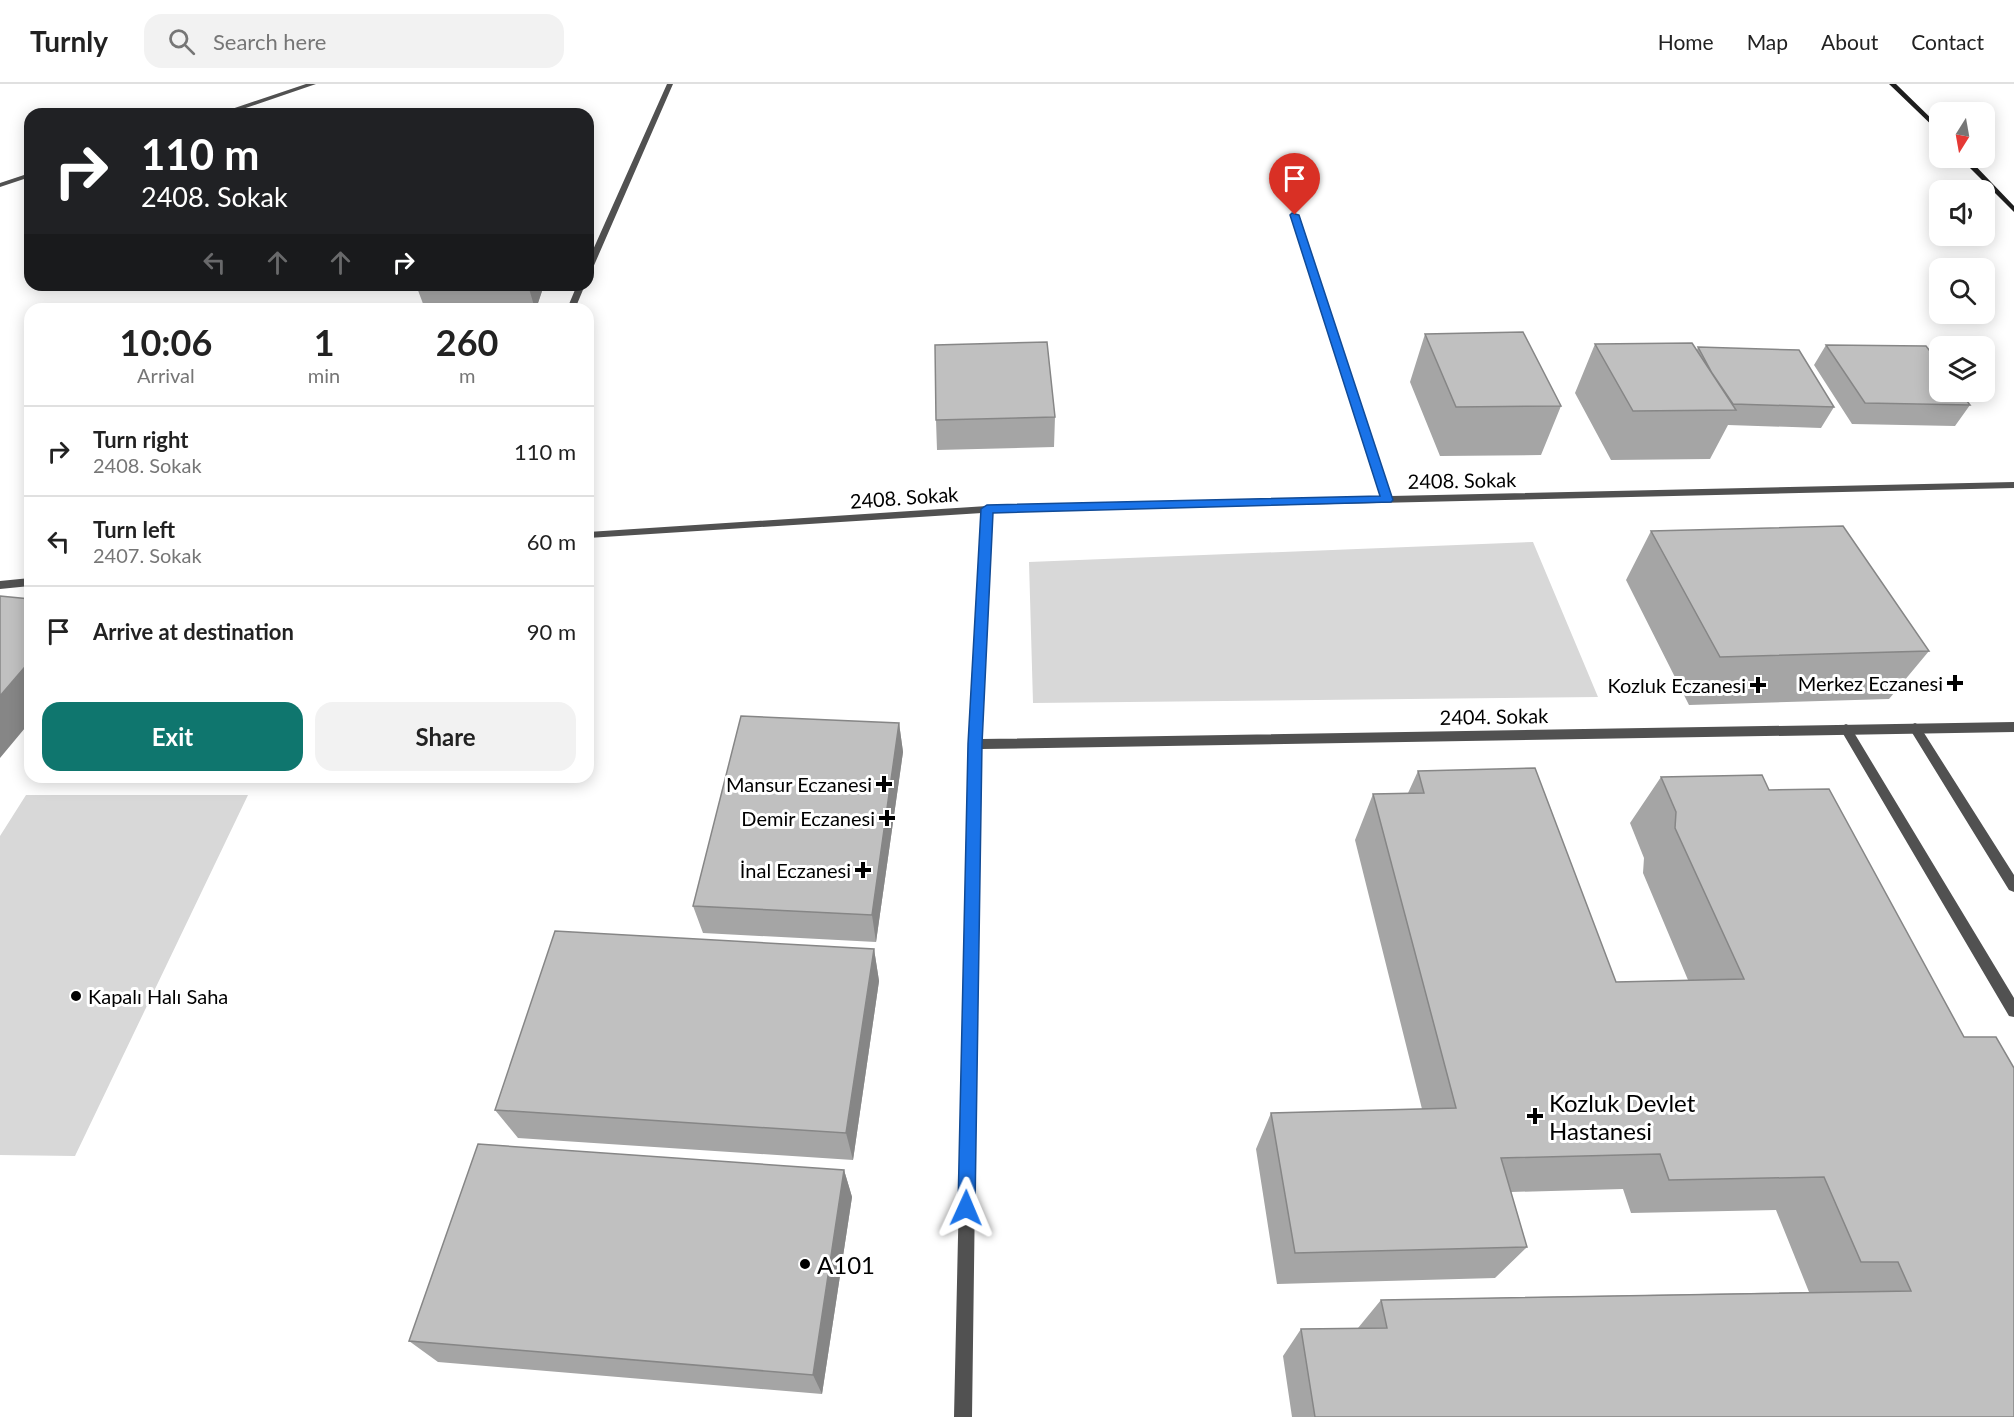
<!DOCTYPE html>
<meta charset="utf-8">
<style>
body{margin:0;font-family:Lato,sans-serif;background:#f2f2f2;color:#222;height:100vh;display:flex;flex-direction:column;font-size:22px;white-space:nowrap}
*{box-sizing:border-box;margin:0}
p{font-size:20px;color:#767676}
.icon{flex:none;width:33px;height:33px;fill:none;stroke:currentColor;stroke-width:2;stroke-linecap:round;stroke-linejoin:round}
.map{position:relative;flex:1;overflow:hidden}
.side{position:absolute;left:24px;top:219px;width:570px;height:480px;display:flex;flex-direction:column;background:#fff;border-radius:18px;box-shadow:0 3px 15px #0003}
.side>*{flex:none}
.guide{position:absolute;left:24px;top:24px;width:570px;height:183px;border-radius:18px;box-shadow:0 3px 15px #0003;background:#202124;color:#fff;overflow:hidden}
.needle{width:39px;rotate:191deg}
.controls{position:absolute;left:1929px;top:18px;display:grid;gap:12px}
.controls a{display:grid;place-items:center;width:66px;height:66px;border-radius:12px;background:#fff;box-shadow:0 3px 15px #0003;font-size:30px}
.pin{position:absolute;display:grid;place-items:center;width:51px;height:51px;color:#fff;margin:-62px -26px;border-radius:50% 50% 50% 0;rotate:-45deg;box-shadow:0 0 6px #0007}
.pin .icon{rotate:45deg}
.me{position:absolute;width:66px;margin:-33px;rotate:1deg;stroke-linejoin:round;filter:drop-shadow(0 0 4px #0008)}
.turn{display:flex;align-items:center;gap:21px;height:126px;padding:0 18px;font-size:27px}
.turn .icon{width:78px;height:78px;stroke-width:2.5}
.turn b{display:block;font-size:42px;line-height:51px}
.lanes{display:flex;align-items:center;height:57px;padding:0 18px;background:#0003;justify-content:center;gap:30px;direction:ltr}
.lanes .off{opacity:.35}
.eta{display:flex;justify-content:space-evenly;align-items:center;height:102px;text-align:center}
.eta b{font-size:36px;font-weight:700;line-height:42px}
.action{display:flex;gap:12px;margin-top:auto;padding:12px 18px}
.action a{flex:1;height:69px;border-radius:18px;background:#0f766e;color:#fff;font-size:24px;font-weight:700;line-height:69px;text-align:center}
.action a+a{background:#f2f2f2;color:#222}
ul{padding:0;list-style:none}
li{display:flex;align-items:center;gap:18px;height:90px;padding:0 18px;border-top:2px solid #e0e0e0}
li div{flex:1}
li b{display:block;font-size:22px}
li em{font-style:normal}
header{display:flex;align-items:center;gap:36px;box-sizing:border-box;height:84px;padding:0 30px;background:#fff;border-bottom:2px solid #e0e0e0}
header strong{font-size:28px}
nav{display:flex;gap:33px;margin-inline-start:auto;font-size:21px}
.search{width:420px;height:54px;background:#f2f2f2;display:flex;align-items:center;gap:15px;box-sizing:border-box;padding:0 21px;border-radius:18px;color:#767676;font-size:22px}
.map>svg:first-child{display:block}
.green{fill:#d8d8d8}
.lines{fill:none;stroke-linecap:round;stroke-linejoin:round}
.lane{fill:#515151;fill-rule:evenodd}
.street{fill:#515151;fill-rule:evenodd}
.secondary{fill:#1e1e1e;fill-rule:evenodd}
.wall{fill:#a5a5a5}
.shaded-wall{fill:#868686}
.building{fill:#c0c0c0;stroke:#868686;stroke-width:1.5}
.route{fill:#1a73e8;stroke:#114b97;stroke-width:1.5}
.poi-dot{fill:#000;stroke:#fff;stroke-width:2}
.labels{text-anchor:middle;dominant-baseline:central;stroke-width:6;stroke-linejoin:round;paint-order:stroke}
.street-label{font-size:20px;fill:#000;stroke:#fff}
.poi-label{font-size:20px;fill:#000;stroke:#fff;text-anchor:end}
.near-poi-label{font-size:24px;fill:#000;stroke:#fff;text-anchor:start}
</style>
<header>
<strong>Turnly</strong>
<div class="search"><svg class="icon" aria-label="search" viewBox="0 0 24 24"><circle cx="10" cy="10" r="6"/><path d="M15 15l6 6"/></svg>Search here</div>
<nav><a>Home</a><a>Map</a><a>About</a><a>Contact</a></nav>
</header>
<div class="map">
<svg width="2014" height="1333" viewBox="0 0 2014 1333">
<rect width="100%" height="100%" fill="#fff"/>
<path class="green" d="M 1533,458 L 1598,613 L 1033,619 L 1029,478 Z
M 26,711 L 248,711 L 75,1072 L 0,1071 L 0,752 Z"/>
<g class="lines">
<path class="lane" d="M 1915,639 L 1919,641 L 2014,791 L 2014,808 L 2009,806 L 1911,647 L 1909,644 L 1911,641 Z
M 1846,640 L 1850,642 L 2014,914 L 2014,933 L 2009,932 L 1842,648 L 1840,645 L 1842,642 Z"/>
<path class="street" d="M 306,0 L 316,0 L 228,30 L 217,30 Z
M 667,0 L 673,0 L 592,186 L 588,188 L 588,177 Z
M 30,89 L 30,93 L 0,103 L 0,99 Z
M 1292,129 L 1299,131 L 1391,412 L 2014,398 L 2014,404 L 992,428 L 981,655 L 2014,638 L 2014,648 L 981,665 L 972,1333 L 954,1333 L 969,660 L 982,429 L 588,454 L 588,448 L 987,422 L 1381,413 L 1291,131 Z
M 577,201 L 585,201 L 575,225 L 567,225 Z
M 30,494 L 30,502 L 0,505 L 0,497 Z"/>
<path class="secondary" d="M 1889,0 L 1896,0 L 1940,43 L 1940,49 Z
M 1960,74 L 1968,74 L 2014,122 L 2014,128 Z"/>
</g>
<path class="wall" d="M 416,201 L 544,201 L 536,225 L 425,225 Z
M 1425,250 L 1561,322 L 1541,371 L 1440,372 L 1410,298 Z
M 1595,260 L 1697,266 L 1698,263 L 1834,323 L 1821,344 L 1728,341 L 1710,375 L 1611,376 L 1575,309 Z
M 1826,261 L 1970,321 L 1955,342 L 1852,340 L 1814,281 Z
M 1055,333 L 1054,363 L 937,366 L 936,336 Z
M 1651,447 L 1929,567 L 1889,615 L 1689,621 L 1626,496 Z
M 899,639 L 903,668 L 876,858 L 703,849 L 693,822 Z
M 1418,687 L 1616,898 L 1688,896 L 1643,789 L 1644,774 L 1630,739 L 1661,693 L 2014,1333 L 1292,1333 L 1283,1272 L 1301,1245 L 1358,1244 L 1381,1216 L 1809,1208 L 1776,1126 L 1631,1129 L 1623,1105 L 1511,1108 L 1527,1163 L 1495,1194 L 1277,1200 L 1256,1065 L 1271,1029 L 1422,1025 L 1355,756 L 1373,710 L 1408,709 Z
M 874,865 L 879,897 L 853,1076 L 518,1054 L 495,1026 Z
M 844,1086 L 852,1113 L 822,1310 L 438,1278 L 409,1257 Z"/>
<path class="shaded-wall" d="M 528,201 L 544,201 L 536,225 L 535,225 Z
M 30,577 L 30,638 L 0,674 L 0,612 Z
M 899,639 L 903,668 L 876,858 L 872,831 Z
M 874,865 L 879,897 L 853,1076 L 846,1049 Z
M 844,1086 L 852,1113 L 822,1310 L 813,1291 Z"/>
<path class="building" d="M 1523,248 L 1561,322 L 1456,323 L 1425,250 Z
M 1047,258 L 1055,333 L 936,336 L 935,261 Z
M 1692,259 L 1736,326 L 1633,327 L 1595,260 Z
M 1826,261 L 1926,262 L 1940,280 L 1940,308 L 1960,308 L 1970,321 L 1865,319 Z
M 1698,263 L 1799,266 L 1834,323 L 1733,320 L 1712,289 Z
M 1843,442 L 1929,567 L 1720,573 L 1651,447 Z
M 0,512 L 30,515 L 30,577 L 0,612 Z
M 741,632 L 899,639 L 872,831 L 693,822 Z
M 1535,684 L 1616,898 L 1744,895 L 1675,744 L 1676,728 L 1661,693 L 1762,691 L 1769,706 L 1829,705 L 1964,953 L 1996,953 L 2014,984 L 2014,1333 L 1315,1333 L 1301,1245 L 1387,1244 L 1381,1216 L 1911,1207 L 1898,1178 L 1861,1178 L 1824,1093 L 1669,1096 L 1660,1070 L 1501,1074 L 1527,1163 L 1295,1169 L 1271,1029 L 1456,1024 L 1373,710 L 1424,709 L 1418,687 Z
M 555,847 L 874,865 L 846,1049 L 495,1026 Z
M 478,1060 L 844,1086 L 813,1291 L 409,1257 Z"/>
<path class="route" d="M 1292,129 L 1299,131 L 1393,416 L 1391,418 L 993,429 L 982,660 L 975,1124 L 973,1130 L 966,1132 L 960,1130 L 958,1124 L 968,660 L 981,425 L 987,421 L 1380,412 L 1290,131 Z"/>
<g class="poi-dot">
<path d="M1952 590h6v6h6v6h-6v6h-6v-6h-6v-6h6z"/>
<path d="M1755 592h6v6h6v6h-6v6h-6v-6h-6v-6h6z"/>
<path d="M881 691h6v6h6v6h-6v6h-6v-6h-6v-6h6z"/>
<path d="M884 725h6v6h6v6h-6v6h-6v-6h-6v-6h6z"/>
<path d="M860 777h6v6h6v6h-6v6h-6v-6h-6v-6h6z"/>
<circle cx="76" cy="912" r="6"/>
<path d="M1532 1023h6v6h6v6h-6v6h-6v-6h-6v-6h6z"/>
<circle cx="805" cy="1180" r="6"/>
</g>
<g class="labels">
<g class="street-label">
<text transform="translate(1462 396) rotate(-1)">2408. Sokak</text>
<text transform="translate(904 413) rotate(-4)">2408. Sokak</text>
<text transform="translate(1494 632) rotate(-1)">2404. Sokak</text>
</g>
<g class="poi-label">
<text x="1943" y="599">Merkez Eczanesi</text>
<text x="1746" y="601">Kozluk Eczanesi</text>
<text x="872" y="700">Mansur Eczanesi</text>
<text x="875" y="734">Demir Eczanesi</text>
<text x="851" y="786">İnal Eczanesi</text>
<text x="88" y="912" text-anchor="start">Kapalı Halı Saha</text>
</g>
<g class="near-poi-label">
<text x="1549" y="1018">Kozluk Devlet<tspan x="1549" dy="28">Hastanesi</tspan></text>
<text x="817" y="1180">A101</text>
</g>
</g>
</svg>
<div class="controls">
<a><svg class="needle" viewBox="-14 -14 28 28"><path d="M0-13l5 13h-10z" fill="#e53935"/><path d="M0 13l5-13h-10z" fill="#767676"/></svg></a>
<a><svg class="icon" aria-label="sound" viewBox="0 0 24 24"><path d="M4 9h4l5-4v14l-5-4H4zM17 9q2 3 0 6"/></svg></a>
<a><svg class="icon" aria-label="search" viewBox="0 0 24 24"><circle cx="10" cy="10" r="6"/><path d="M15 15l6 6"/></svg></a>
<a><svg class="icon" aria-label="layers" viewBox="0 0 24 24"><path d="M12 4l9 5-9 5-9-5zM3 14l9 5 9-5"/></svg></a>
</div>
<div class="pin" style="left:1295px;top:131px;background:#d93025"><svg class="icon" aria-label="arrive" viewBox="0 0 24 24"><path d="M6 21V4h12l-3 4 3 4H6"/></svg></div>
<svg class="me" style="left:966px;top:1124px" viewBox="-20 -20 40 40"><path d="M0-17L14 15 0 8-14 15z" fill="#1a73e8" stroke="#fff" stroke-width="4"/></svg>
<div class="guide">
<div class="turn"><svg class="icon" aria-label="right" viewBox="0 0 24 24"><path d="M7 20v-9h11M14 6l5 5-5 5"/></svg><div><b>110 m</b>2408. Sokak</div></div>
<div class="lanes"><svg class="icon off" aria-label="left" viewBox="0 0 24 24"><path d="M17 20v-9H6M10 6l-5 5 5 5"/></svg><svg class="icon off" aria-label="ahead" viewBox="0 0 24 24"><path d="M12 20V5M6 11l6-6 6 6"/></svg><svg class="icon off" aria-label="ahead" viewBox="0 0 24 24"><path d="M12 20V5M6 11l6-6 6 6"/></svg><svg class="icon" aria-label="right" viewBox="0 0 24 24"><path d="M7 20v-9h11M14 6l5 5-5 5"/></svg></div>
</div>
<section class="side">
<div class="eta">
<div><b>10:06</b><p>Arrival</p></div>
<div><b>1</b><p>min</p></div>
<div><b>260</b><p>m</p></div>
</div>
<ul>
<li><svg class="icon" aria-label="right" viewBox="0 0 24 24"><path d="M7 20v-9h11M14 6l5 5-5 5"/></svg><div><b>Turn right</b><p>2408. Sokak</p></div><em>110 m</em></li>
<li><svg class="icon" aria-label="left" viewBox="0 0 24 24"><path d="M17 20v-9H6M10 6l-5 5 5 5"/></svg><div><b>Turn left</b><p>2407. Sokak</p></div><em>60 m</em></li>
<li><svg class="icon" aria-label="arrive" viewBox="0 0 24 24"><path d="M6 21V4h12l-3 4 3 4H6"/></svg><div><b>Arrive at destination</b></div><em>90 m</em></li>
</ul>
<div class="action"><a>Exit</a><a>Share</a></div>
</section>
</div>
